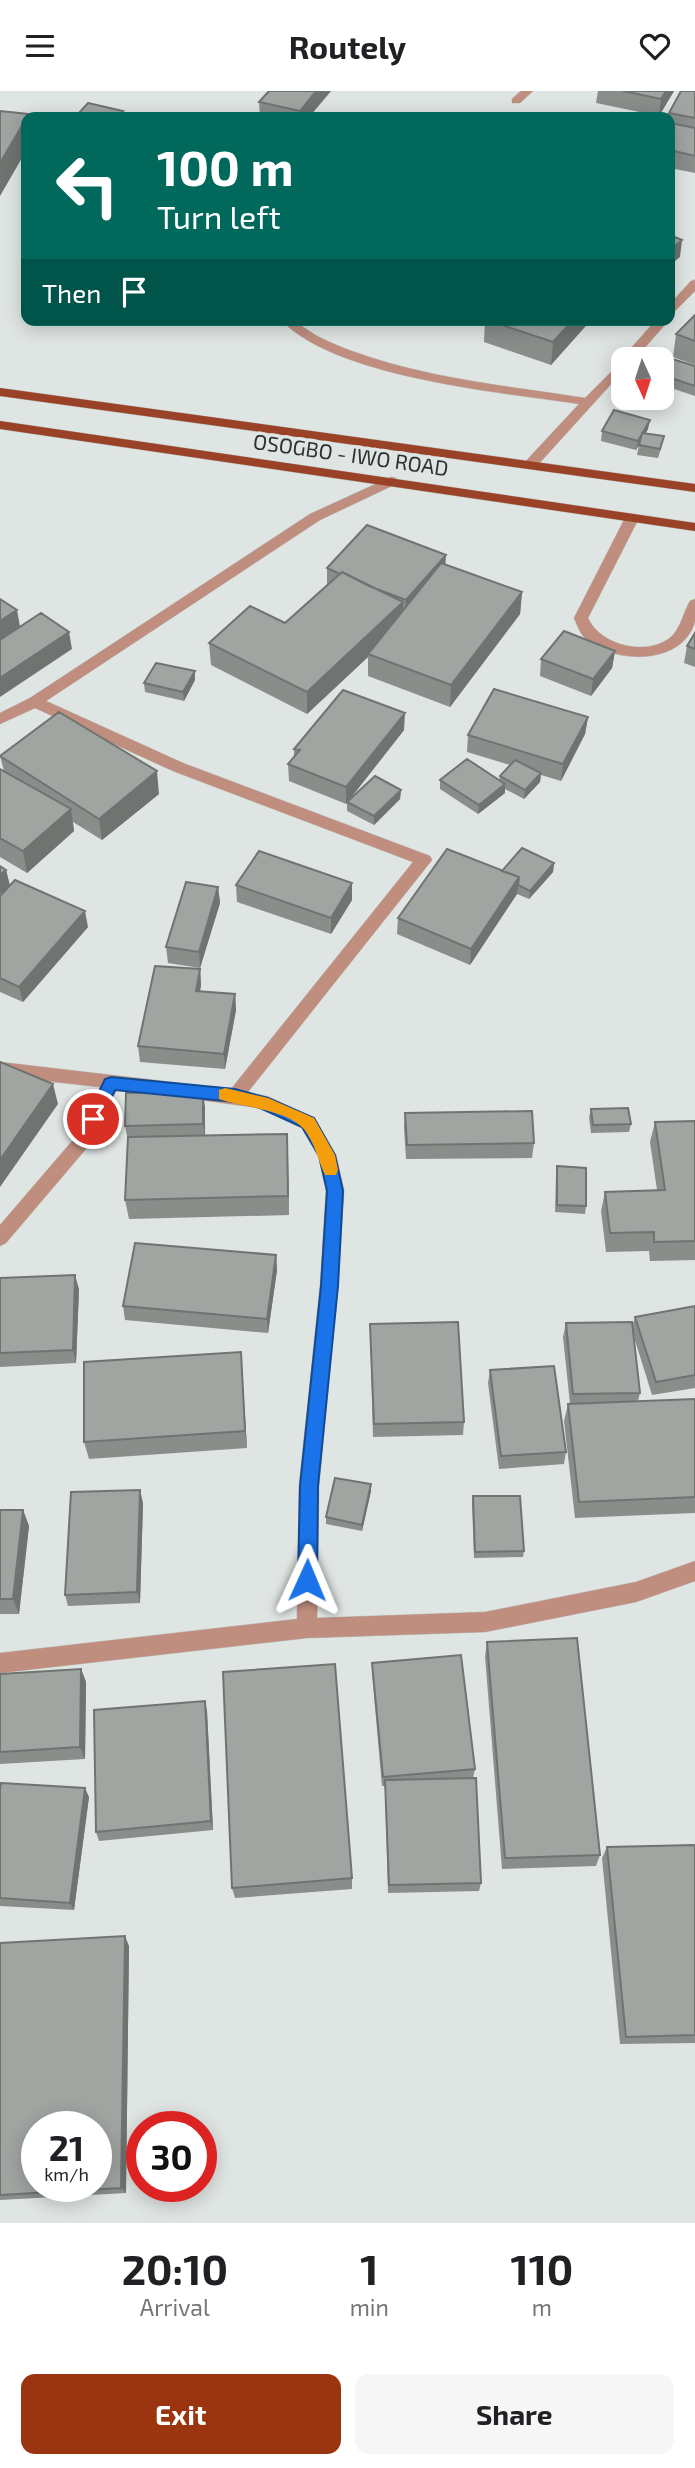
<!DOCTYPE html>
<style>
body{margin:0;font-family:"Exo 2",sans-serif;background:#f6f6f6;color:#202124;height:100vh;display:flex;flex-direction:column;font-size:26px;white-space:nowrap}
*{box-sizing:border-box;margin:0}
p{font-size:23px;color:#757577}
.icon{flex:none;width:38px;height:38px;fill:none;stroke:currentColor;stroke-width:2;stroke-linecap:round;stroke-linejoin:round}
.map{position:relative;height:2132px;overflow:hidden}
.sheet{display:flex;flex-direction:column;background:#fff;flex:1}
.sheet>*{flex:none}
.hud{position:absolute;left:21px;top:21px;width:654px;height:214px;border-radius:14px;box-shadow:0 4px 18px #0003;background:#00695c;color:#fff;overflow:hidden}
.needle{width:46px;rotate:177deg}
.fabs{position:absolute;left:611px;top:256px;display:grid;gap:14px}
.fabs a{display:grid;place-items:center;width:63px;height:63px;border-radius:14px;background:#fff;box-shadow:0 4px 18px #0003;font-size:35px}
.speed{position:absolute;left:21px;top:2020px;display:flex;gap:14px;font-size:35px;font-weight:700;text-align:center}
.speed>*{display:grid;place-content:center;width:91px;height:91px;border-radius:50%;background:#fff;box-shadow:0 4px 18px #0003;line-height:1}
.speed small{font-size:18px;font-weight:400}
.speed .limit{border:10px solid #d22;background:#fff;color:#111}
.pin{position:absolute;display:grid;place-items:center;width:60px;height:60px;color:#fff;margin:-30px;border:4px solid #fff;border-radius:50%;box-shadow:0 2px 7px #0007}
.me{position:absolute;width:77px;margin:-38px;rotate:1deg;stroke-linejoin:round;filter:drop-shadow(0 0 5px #0008)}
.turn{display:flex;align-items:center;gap:24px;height:147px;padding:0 21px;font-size:32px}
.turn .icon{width:91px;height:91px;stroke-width:2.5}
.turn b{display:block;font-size:49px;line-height:60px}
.then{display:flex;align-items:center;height:66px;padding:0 21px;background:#0003;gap:14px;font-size:26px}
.eta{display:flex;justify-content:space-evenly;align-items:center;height:119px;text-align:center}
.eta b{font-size:42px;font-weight:700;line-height:49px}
.cta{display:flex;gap:14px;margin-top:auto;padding:14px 21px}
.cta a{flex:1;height:80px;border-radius:14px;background:#9b350f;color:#fff;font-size:28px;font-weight:700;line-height:80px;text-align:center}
.cta a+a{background:#f6f6f6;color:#202124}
header{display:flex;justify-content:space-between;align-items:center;height:91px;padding:0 21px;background:#fff;font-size:32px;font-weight:700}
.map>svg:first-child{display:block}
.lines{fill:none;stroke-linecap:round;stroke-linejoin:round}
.lane-casing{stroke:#bcc1bf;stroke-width:1}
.street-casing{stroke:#bcc1bf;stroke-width:1}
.primary-casing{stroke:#bcc1bf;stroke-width:1}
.lane{fill:#c08e7e;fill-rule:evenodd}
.street{fill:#c08e7e;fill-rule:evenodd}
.primary{fill:#994227;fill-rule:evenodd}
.wall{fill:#8a8e8b}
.shaded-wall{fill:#707471}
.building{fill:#a0a5a2;stroke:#707471;stroke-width:2;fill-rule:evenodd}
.route{fill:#1a73e8;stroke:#114b97;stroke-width:2}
.slow{fill:#f59e0b}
.labels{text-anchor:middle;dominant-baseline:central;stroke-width:7;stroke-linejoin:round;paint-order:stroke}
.far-street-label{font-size:21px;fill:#303231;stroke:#dfe5e2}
</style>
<header><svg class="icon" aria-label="menu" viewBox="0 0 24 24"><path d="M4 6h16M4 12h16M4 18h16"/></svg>Routely<svg class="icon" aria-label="heart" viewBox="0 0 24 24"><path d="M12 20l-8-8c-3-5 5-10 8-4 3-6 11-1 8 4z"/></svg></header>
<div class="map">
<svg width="695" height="2132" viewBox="0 0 695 2132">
<rect width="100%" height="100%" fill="#dfe5e2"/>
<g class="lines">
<defs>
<path id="lane" d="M 632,423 L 639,427 L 588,527 C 600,555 650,567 673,544 C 681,535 684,520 690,510 L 695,508 C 695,515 695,524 695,530 C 684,575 611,574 584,546 C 579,541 577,533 574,527 L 625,427 Z"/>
<path id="street" d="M 521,0 L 533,0 L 520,12 L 512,12 L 512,8 Z
M 695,189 L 695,200 L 670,225 L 670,213 L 691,190 Z
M 281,229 C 298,229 304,238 319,246 C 341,257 365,265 389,272 C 453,290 520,297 585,307 L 623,269 L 622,268 L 624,265 L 656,229 L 669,229 L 635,268 L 623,268 L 623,280 L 535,377 L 530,378 L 523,374 L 525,371 L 579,313 C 500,301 337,287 281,229 Z
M 391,386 L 396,387 L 396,393 L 320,429 L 46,610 L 183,672 L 430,765 L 432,769 L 248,1001 L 269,1006 L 314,1027 L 336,1064 L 344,1099 L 338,1195 L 319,1395 L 317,1527 L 485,1521 L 636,1491 L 695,1470 L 695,1490 L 636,1511 L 485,1541 L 307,1547 L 0,1582 L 0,1562 L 297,1528 L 299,1395 L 320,1195 L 326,1099 L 319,1065 L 302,1037 L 260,1017 L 117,998 L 91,1052 L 6,1152 L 0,1155 L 0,1134 L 79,1042 L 100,996 L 0,985 L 0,971 L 231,998 L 413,771 L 173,680 L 35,617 L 0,633 L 0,622 L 30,607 L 310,423 Z"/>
<path id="primary" d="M 0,297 L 695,393 L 695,401 L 0,305 Z
M 0,330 L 695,432 L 695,440 L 0,338 Z"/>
</defs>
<use href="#lane" class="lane-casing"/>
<use href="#street" class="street-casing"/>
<use href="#primary" class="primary-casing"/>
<use href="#lane" class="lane"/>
<use href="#street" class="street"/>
<use href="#primary" class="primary"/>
</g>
<path class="wall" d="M 269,0 L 331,0 L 309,26 L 260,26 L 259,11 Z
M 598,0 L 674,0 L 659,25 L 596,12 Z
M 695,0 L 695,82 L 670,77 L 670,26 L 668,26 L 669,22 Z
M 695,224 L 695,274 L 673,266 L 676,243 Z
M 485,229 L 591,229 L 551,274 L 484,251 Z
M 662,272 L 695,275 L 695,305 L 662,294 Z
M 648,338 L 646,342 L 662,354 L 658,367 L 637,364 L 639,355 L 636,359 L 601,350 L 602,340 Z
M 445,473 L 522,501 L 520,523 L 450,616 L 368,585 L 368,566 L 307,623 L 211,574 L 209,552 L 285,532 L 327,495 L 327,477 Z
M 695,542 L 695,576 L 684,572 L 687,555 Z
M 615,560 L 612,577 L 591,605 L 540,585 L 541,568 Z
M 195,580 L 195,589 L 184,610 L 145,601 L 144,592 Z
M 588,626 L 585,643 L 561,690 L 541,684 L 540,691 L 524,708 L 505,698 L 505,702 L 478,723 L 440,698 L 440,689 L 499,689 L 500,685 L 510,674 L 467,661 L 468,644 Z
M 404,639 L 350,708 L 401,699 L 400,708 L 374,734 L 347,720 L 347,712 L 346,713 L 289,690 L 288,673 L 294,666 L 294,658 Z
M 0,665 L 159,703 L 102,749 L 73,731 L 74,740 L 27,782 L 0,766 L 0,678 L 4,680 Z
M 554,772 L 553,781 L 529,808 L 517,803 L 470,874 L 397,843 L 398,827 L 502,780 Z
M 0,775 L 6,779 L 10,795 L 88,836 L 23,911 L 0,901 L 0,805 L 7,798 L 0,803 Z
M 236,794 L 352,809 L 331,843 L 237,811 Z
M 218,796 L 220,812 L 200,877 L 168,872 L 166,856 Z
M 200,878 L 201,894 L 200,901 L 235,903 L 236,919 L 225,978 L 140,971 L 138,955 Z
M 205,1016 L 205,1045 L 287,1043 L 289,1124 L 129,1128 L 125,1109 L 128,1050 L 125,1035 Z
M 591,1018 L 631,1033 L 629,1041 L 591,1042 L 589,1026 Z
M 405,1022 L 534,1052 L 532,1067 L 406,1068 L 404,1037 Z
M 695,1030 L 695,1169 L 650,1170 L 649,1160 L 606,1161 L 601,1120 L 605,1101 L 657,1099 L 650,1051 L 655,1031 Z
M 557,1075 L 586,1115 L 585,1123 L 555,1121 L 556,1083 Z
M 276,1164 L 277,1179 L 268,1242 L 125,1229 L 123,1215 Z
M 0,1187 L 79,1198 L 76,1272 L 0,1276 Z
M 695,1215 L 695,1297 L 652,1304 L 634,1246 L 640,1302 L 638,1310 L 695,1308 L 695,1422 L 575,1427 L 564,1330 L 568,1313 L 570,1313 L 563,1246 L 566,1232 L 632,1236 L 635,1226 Z
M 370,1233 L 464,1331 L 463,1344 L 373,1346 Z
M 241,1261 L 247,1357 L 89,1368 L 84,1351 Z
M 490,1279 L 566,1361 L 564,1373 L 499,1378 L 488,1292 Z
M 371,1400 L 362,1440 L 326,1433 L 326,1426 Z
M 473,1405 L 524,1460 L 523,1466 L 474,1467 L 472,1411 Z
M 143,1412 L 140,1512 L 68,1515 L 65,1504 Z
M 0,1419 L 23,1419 L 29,1435 L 19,1523 L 0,1523 Z
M 487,1551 L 600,1764 L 596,1775 L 502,1778 L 485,1565 Z
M 372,1572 L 475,1678 L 473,1687 L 481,1792 L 479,1800 L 388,1802 L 385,1695 L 382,1695 L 372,1582 Z
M 81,1578 L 86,1591 L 85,1668 L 0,1673 L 0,1583 Z
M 207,1620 L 213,1739 L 99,1750 L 96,1741 Z
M 0,1698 L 89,1706 L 74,1819 L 0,1815 Z
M 695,1754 L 695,1952 L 620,1953 L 602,1767 L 607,1756 Z
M 352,1787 L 352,1798 L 235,1807 L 232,1797 Z
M 0,1852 L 129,1855 L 126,2102 L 0,2109 Z"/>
<path class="shaded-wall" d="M 316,0 L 331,0 L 309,26 L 300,26 L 300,20 Z
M 666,0 L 674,0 L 659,25 L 661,8 Z
M 123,20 L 123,26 L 116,26 Z
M 26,28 L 26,60 L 0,105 L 0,72 Z
M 682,149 L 680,166 L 670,174 L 670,159 Z
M 573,229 L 591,229 L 551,274 L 553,251 Z
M 650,329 L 648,338 L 636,359 L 638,350 Z
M 446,464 L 445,481 L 405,526 L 406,509 Z
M 522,501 L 520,523 L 450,616 L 451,594 Z
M 403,511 L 403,533 L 368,563 L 368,566 L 307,623 L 307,601 Z
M 17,519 L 21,541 L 0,556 L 0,530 Z
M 69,541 L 72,558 L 0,606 L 0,587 Z
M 615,560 L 612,577 L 591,605 L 593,588 Z
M 195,580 L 195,589 L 184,610 L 183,601 Z
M 405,622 L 404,639 L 346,713 L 346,696 Z
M 588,626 L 585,643 L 561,690 L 563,673 Z
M 157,680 L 159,703 L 102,749 L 99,728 Z
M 541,682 L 540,691 L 524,708 L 525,699 Z
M 505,693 L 505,702 L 478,723 L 479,714 Z
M 401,699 L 400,708 L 374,734 L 374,725 Z
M 71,718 L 74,740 L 27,782 L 23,760 Z
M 554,772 L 553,781 L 529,808 L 530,800 Z
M 6,779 L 10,795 L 0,803 L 0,784 Z
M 519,786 L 517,803 L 470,874 L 471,858 Z
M 352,792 L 352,809 L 331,843 L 331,827 Z
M 218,796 L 220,812 L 200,877 L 199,861 Z
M 85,820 L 88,836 L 23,911 L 19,896 Z
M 200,878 L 201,894 L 197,916 L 196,900 Z
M 235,903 L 236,919 L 225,978 L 224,963 Z
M 53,993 L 58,1013 L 0,1096 L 0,1069 Z
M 203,1001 L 205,1016 L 205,1048 L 203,1033 Z
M 287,1043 L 288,1063 L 289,1124 L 288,1105 Z
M 276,1164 L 277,1179 L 268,1242 L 267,1228 Z
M 75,1184 L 79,1198 L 76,1272 L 73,1259 Z
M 241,1261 L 242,1279 L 247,1357 L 245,1340 Z
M 371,1393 L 371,1400 L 362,1440 L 362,1434 Z
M 140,1399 L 143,1412 L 140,1512 L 137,1501 Z
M 23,1419 L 29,1435 L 19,1523 L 13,1508 Z
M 81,1578 L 86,1591 L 85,1668 L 80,1656 Z
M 205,1610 L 207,1620 L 213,1739 L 211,1730 Z
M 85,1697 L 89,1706 L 74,1819 L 70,1812 Z
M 125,1845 L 129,1855 L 126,2102 L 121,2097 Z"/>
<path class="building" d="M 269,0 L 316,0 L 300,20 L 259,11 Z
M 623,0 L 666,0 L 661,8 Z
M 681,0 L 695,0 L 695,27 L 669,22 Z
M 88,12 L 123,20 L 116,26 L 88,26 L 77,24 Z
M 0,20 L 29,23 L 26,26 L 26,28 L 0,72 Z
M 670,32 L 695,37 L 695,65 L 670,59 Z
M 670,144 L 682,149 L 670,159 Z
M 695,224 L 695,250 L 676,243 Z
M 487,229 L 573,229 L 553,251 Z
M 666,266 L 695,275 L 695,295 L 662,284 L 662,272 Z
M 614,319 L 650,329 L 638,350 L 602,340 Z
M 642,342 L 664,345 L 660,358 L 639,354 Z
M 367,434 L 446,464 L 406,509 L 369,495 L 342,481 L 340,483 L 327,477 Z
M 441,472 L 522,501 L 451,594 L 368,563 Z
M 342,481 L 403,511 L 307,601 L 209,552 L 250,515 L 285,532 Z
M 0,508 L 17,519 L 0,530 Z
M 41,522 L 69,541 L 0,587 L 0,549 Z
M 564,540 L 615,560 L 593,588 L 541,568 Z
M 695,542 L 695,558 L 687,555 Z
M 156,572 L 195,580 L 183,601 L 144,592 Z
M 494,598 L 588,626 L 563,673 L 468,644 Z
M 343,599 L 405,622 L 346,696 L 288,673 L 300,659 L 294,658 Z
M 59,621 L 157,680 L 99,728 L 0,665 Z
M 467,668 L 505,693 L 479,714 L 440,689 Z
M 515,669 L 541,682 L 525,699 L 500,685 Z
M 0,678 L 71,718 L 23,760 L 0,747 Z
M 375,685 L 401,699 L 374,725 L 347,711 Z
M 522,757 L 554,772 L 530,800 L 518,794 L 519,786 L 502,780 Z
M 447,758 L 519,786 L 471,858 L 398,827 Z
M 259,760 L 352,792 L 331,827 L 236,794 Z
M 0,775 L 6,779 L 0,784 Z
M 15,789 L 85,820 L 19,896 L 0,887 L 0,805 Z
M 186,791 L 218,796 L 199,861 L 166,856 Z
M 155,875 L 200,878 L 196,900 L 235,903 L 224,963 L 138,955 Z
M 0,971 L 53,993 L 0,1069 Z
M 203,1001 L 203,1033 L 125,1035 L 126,1002 Z
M 628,1017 L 631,1033 L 593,1034 L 591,1018 Z
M 532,1020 L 534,1052 L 407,1054 L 405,1022 Z
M 695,1030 L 695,1150 L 654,1151 L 654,1141 L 610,1142 L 605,1101 L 665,1099 L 655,1031 Z
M 287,1043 L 288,1105 L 125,1109 L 128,1046 Z
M 557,1075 L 586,1077 L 586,1115 L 557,1114 Z
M 135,1152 L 276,1164 L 267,1228 L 123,1215 Z
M 75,1184 L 73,1259 L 0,1262 L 0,1187 Z
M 695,1215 L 695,1284 L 656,1291 L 635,1226 Z
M 458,1231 L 464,1331 L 374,1333 L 370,1233 Z
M 632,1231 L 640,1302 L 573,1303 L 566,1232 Z
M 241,1261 L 245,1340 L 84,1351 L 84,1271 Z
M 554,1275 L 566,1361 L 501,1365 L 490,1279 Z
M 695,1308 L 695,1406 L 579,1411 L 568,1313 Z
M 335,1387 L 371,1393 L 362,1434 L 326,1426 Z
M 140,1399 L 137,1501 L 65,1504 L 71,1401 Z
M 473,1405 L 520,1405 L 524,1460 L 475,1461 Z
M 0,1419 L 23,1419 L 13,1508 L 0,1508 Z
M 577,1547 L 600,1764 L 505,1767 L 487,1551 Z
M 461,1564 L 475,1678 L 383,1686 L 372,1572 Z
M 335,1573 L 352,1787 L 232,1797 L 223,1581 Z
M 81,1578 L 80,1656 L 0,1661 L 0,1583 Z
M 205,1610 L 211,1730 L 96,1741 L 94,1619 Z
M 476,1687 L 481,1792 L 389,1794 L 385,1689 Z
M 1,1692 L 85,1697 L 70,1812 L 0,1807 L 0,1698 Z
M 695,1754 L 695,1944 L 626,1946 L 607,1756 Z
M 125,1845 L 121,2097 L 0,2104 L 0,1852 ZM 37,2035 L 96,2035 L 96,2095 L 37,2095 Z"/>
<path class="route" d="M 111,986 L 235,998 L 268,1007 L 314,1027 L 335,1064 L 343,1100 L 338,1195 L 318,1395 L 317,1489 L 314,1496 L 307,1498 L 301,1496 L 298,1489 L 300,1395 L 321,1195 L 327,1100 L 319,1065 L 302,1036 L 260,1017 L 235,1011 L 115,999 L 99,1033 L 88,1033 L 86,1028 L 105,988 Z"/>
<path class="slow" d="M 225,997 L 268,1007 L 314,1027 L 335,1064 L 338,1079 L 336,1084 L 325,1084 C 318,1069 315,1052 304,1038 C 287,1019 242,1016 219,1008 L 219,999 Z"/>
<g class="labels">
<g class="far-street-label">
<text transform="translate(351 363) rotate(8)">OSOGBO - IWO ROAD</text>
</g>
</g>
</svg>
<div class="fabs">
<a><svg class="needle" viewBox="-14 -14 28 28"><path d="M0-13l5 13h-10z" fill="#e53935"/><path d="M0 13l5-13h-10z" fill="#757577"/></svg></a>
</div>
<div class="speed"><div>21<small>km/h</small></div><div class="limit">30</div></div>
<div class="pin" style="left:93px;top:1028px;background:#d93025"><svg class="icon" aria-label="arrive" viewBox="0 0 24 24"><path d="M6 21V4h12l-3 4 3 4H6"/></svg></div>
<svg class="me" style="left:307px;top:1489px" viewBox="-20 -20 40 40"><path d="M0-17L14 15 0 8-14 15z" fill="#1a73e8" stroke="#fff" stroke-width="4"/></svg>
<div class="hud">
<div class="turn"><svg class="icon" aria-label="left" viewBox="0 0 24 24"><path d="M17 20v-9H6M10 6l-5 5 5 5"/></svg><div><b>100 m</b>Turn left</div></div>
<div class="then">Then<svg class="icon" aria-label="arrive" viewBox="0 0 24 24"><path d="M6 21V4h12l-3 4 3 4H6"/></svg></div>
</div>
</div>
<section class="sheet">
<div class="eta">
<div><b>20:10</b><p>Arrival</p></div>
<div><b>1</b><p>min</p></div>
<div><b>110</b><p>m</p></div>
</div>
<div class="cta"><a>Exit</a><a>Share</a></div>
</section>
